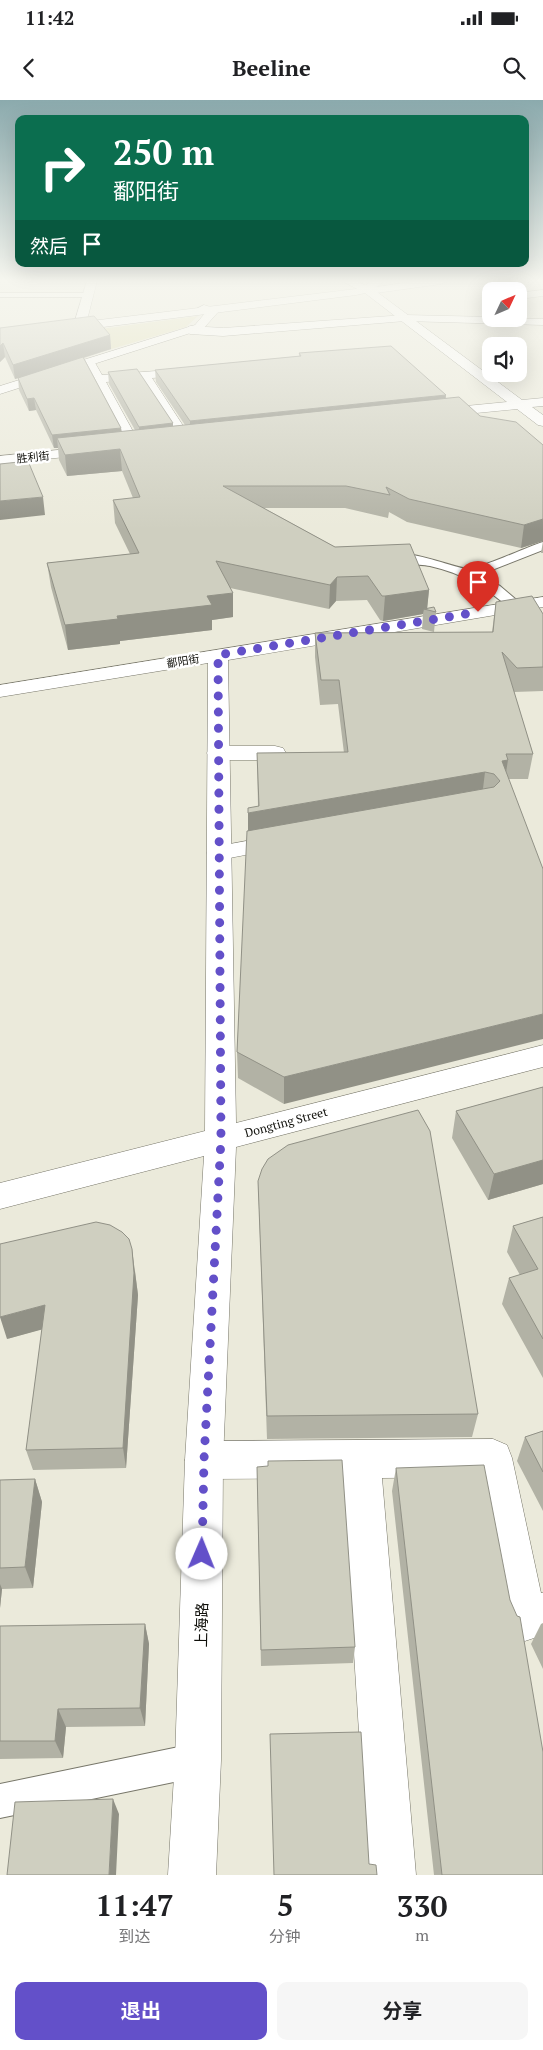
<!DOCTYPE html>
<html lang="zh">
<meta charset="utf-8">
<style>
body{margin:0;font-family:"PT Serif","Noto Sans SC",serif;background:#f6f6f6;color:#202124;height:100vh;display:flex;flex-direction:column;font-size:19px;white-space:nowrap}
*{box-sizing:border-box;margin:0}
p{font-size:16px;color:#757577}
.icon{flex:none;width:28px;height:28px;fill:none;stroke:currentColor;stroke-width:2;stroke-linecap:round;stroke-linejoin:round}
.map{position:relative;height:1775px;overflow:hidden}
.details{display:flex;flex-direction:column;background:#fff;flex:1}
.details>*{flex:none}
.guide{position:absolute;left:15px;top:15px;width:514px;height:152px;border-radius:10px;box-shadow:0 5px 20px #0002;background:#0b6e4f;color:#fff;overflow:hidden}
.needle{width:32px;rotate:46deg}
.tools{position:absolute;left:482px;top:182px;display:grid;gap:10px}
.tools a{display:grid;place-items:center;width:45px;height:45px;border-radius:10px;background:#fff;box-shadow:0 5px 20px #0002;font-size:25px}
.pin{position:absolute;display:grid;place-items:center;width:42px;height:42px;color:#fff;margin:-51px -21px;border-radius:50% 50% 50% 0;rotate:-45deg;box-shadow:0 0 5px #0007}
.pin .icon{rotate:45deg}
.me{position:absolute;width:55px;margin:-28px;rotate:1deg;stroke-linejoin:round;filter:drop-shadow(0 0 4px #0008)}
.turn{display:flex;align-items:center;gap:18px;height:105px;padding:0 15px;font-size:22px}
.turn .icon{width:65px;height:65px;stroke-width:2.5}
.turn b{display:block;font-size:35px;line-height:42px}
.then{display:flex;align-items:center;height:48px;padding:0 15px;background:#0003;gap:10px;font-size:19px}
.eta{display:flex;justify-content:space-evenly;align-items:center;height:85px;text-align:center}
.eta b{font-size:30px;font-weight:700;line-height:35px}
.primary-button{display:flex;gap:10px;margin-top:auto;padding:10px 15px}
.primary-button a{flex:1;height:58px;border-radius:10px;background:#6350c9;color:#fff;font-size:20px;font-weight:700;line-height:58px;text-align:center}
.primary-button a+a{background:#f6f6f6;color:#202124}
.status{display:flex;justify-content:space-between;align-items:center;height:35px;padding:0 25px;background:#fff;direction:ltr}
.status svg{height:14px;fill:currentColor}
header{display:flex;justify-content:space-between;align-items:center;height:65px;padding:0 15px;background:#fff;font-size:22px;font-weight:700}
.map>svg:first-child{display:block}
.green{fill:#e0deb3}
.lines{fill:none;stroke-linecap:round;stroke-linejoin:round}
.service-casing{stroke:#777669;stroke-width:2}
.pedestrian-casing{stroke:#777669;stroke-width:1}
.minor-casing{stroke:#777669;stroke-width:1}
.tertiary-casing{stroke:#777669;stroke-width:1}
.secondary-casing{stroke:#777669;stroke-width:1}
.service{fill:#fff;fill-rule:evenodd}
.pedestrian{fill:#fff;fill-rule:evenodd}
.minor{fill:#fff;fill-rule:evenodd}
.tertiary{fill:#fff;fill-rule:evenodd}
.secondary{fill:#fff;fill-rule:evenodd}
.wall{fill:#b2b2a5}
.shaded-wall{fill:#919186}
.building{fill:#cfcfc0;stroke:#919186}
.route{stroke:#6350c9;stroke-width:9;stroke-dasharray:0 16.2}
.labels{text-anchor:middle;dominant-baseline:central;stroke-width:5;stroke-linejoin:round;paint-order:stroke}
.far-street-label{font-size:11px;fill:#0f0f0a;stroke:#fff}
.street-label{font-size:12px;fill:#0f0f0a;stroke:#fff}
.near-street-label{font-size:15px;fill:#0f0f0a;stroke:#fff}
</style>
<div class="status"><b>11:42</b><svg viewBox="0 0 49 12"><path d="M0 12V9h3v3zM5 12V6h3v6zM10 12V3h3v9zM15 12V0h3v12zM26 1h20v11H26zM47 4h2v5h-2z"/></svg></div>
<header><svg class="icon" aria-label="back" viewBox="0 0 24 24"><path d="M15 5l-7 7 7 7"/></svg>Beeline<svg class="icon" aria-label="search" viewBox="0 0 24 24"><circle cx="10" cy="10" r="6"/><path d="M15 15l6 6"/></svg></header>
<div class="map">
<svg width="543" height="1775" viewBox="0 0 543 1775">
<rect width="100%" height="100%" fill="#ebeadb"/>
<path class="green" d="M 198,216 L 186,227 L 108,250 L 93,230 Z"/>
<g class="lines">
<defs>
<path id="service" d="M 0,193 L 88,193 L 92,195 L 88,197 L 0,197 Z
M 543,442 L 543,450 L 479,475 L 500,486 L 520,503 L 522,506 L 520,509 L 510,509 C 487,487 461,473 430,466 C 420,464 390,464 385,458 C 397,444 451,467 467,469 C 475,471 529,446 543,442 Z
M 198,1643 L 210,1648 L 215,1660 L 210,1672 L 198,1677 L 0,1718 L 0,1684 Z"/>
<path id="pedestrian" d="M 418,181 L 446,181 L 441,184 L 369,194 L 364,191 L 369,188 Z"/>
<path id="minor" d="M 543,190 L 543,196 L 519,199 L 519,193 Z
M 405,215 L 491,217 L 491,219 L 543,219 L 543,225 L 405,221 L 223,236 L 190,234 L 184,230 L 190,226 L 223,228 Z
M 90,260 L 94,261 L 102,275 L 197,268 L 199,271 L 193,275 L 152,278 L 193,341 L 191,344 L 181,344 L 139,279 L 106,282 L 141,346 L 139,349 L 129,349 L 84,264 Z
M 218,646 L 275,646 L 283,648 L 286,653 L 283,658 L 275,660 L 218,660 L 210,658 L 207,653 L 210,648 Z
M 284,734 L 292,736 L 296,741 L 292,746 L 219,760 L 210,758 L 207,753 L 210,748 L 219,746 Z
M 493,1339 L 507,1345 L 512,1358 L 541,1493 L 543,1493 L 543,1535 L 525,1541 L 510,1535 L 504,1520 L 477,1377 L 382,1378 L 416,1775 L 368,1775 L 343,1378 L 204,1379 L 190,1373 L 185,1360 L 190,1347 L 204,1341 Z"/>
<path id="tertiary" d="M 87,181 L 97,181 L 86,224 L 80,227 L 74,224 Z
M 342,181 L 356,181 L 373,189 L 522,300 L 543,298 L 543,306 L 532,307 L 543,315 L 543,326 L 538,325 L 517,309 L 435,317 L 430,316 L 428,313 L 430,310 L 435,309 L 507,302 L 365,193 Z
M 204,205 L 217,209 L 219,211 L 203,229 L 0,294 L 0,286 L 195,225 L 206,212 L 198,208 Z
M 97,346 L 102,347 L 104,350 L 102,353 L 0,364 L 0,356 Z
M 543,497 L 543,507 L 228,560 L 236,1023 L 543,945 L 543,967 L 236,1047 L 223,1360 L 221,1660 L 216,1775 L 168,1775 L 175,1660 L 185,1360 L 204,1056 L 0,1109 L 0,1083 L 205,1031 L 208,563 L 0,597 L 0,585 Z"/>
<path id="secondary" d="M 372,181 L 384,181 L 370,192 L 356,195 L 0,240 L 0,232 L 356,189 L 363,187 Z"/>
</defs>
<use href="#service" class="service-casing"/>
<use href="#pedestrian" class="pedestrian-casing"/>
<use href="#minor" class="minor-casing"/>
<use href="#tertiary" class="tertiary-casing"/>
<use href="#secondary" class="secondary-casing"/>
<use href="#service" class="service"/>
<use href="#pedestrian" class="pedestrian"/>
<use href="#minor" class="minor"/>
<use href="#tertiary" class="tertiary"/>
<use href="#secondary" class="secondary"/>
</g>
<path class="wall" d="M 0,228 L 110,235 L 111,249 L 84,258 L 121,328 L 122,332 L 135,330 L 109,284 L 108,272 L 173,323 L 173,326 L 185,325 L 156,282 L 155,270 L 299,256 L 299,253 L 446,298 L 480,316 L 543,345 L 543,453 L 541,453 L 543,441 L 521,448 L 407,422 L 389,412 L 388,418 L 345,408 L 264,408 L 335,447 L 429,490 L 427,508 L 436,512 L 434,532 L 422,529 L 423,514 L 383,521 L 380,520 L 367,500 L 336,501 L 329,509 L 230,488 L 233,493 L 233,517 L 212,520 L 212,530 L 120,541 L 120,544 L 68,550 L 51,487 L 47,463 L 130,454 L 115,423 L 113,400 L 133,398 L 122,371 L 67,376 L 59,360 L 58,348 L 54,348 L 36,310 L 29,311 L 19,290 L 18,278 L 15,279 L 5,257 L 0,262 Z
M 496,502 L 543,514 L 543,591 L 514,592 L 533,654 L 528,679 L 509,679 L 284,1004 L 238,978 L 237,952 L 248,731 L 258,706 L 257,653 L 344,653 L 338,604 L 320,605 L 315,557 L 315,533 L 492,532 Z
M 543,987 L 543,1084 L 488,1100 L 452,1038 L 456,1011 Z
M 258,1081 L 478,1314 L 472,1337 L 267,1339 Z
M 543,1117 L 543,1278 L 502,1204 L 509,1178 L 520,1175 L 507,1152 L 513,1126 Z
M 135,1171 L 138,1195 L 126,1368 L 33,1370 L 26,1350 L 42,1229 L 7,1239 Z
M 543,1331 L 543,1411 L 517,1361 L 525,1337 Z
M 257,1367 L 355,1547 L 353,1563 L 261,1566 Z
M 396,1368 L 510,1500 L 543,1775 L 434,1775 L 392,1391 Z
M 35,1379 L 42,1402 L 33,1488 L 2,1489 L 0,1508 L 0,1380 Z
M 543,1523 L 543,1569 L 531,1544 L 541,1524 Z
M 145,1524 L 149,1544 L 145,1626 L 66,1627 L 63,1658 L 0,1659 L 0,1526 Z"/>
<path class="shaded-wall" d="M 110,235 L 111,249 L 15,279 L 13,265 Z
M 3,243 L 5,257 L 0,262 L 0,246 Z
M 446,295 L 445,307 L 190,334 L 190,321 Z
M 34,298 L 36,310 L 29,311 L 27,299 Z
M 173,323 L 173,336 L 139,339 L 139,327 Z
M 121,328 L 122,341 L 57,338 L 58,348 L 54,348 L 52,335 Z
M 120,349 L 122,371 L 67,376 L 65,355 Z
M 43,397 L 45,415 L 0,420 L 0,401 Z
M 543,419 L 543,441 L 521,448 L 524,425 Z
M 337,477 L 336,501 L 329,509 L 330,485 Z
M 429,490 L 427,510 L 424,509 L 423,514 L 383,521 L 385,496 Z
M 233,493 L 233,517 L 212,520 L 212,530 L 120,541 L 120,544 L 68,550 L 65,525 L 117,516 L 207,496 Z
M 508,660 L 504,685 L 502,661 Z
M 485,672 L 482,697 L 248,739 L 248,713 Z
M 543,914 L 543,939 L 284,1004 L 284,977 Z
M 543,1060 L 543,1084 L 488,1100 L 494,1074 Z
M 132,1149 L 138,1195 L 126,1368 L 123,1348 Z
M 45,1205 L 51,1227 L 7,1239 L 0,1217 Z
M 35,1379 L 42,1402 L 33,1488 L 25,1467 Z
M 0,1484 L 2,1489 L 0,1508 Z
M 145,1524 L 149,1544 L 145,1626 L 140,1608 Z
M 58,1609 L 66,1627 L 63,1658 L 55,1641 Z
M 113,1699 L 119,1714 L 116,1775 L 109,1775 Z"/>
<path class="building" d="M 94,216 L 110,235 L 13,265 L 3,243 L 0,246 L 0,228 Z
M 391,246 L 446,295 L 190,321 L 155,270 L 301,256 L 299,253 Z
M 83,257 L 121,328 L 52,335 L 34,298 L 27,299 L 18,278 Z
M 137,269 L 173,323 L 139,327 L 108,272 Z
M 459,297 L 480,316 L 516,322 L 543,345 L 543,419 L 524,425 L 409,399 L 386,387 L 390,395 L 346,386 L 223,386 L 335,447 L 410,444 L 429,490 L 385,496 L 382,496 L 368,476 L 337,477 L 330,485 L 216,461 L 233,493 L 207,496 L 212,505 L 117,516 L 118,519 L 65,525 L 47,463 L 139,453 L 113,400 L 140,397 L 120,349 L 65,355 L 57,338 Z
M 28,361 L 43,397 L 0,401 L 0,364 Z
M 532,496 L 543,514 L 543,567 L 517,568 L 502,552 L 533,654 L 506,654 L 508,660 L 502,661 L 543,769 L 543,914 L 284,977 L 237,952 L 247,731 L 494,687 L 500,681 L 494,674 L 485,672 L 248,713 L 248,708 L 259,706 L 257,653 L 348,652 L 339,580 L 321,580 L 315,533 L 493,532 L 496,502 Z
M 434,507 L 436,512 L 424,509 Z
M 543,987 L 543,1060 L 494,1074 L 456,1011 Z
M 418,1010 L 430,1031 L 478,1314 L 267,1316 L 258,1081 L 262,1069 L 268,1059 L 288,1045 Z
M 543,1117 L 543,1239 L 509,1178 L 538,1169 L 513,1126 Z
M 96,1122 L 110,1125 L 122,1132 L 129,1139 L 132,1149 L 134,1173 L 123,1348 L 26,1350 L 45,1205 L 0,1217 L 0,1144 Z
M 543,1331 L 543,1372 L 525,1337 Z
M 342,1360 L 355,1547 L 261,1550 L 257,1367 L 268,1366 L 268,1361 Z
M 484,1365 L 510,1500 L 517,1516 L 520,1517 L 543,1652 L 543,1775 L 442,1775 L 396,1368 Z
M 35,1379 L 25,1467 L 0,1468 L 0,1380 Z
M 145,1524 L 140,1608 L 58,1609 L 55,1641 L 0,1641 L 0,1526 Z
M 361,1632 L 369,1764 L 376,1765 L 377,1775 L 274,1775 L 270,1634 Z
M 113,1699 L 109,1775 L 7,1775 L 15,1702 Z"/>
<linearGradient id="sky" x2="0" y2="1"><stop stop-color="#8baaad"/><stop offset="0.42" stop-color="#f6f6ef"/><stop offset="1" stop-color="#f6f6ef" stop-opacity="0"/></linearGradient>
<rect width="543" height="430" fill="url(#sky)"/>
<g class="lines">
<path class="route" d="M 202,1454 L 204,1360 L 221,1039 L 218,555 L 478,512"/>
</g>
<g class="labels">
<g class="far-street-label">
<text transform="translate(33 357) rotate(-6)">胜利街</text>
<text transform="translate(183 561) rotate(-9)">鄱阳街</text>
</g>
<g class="street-label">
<text transform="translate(286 1022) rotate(-15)">Dongting Street</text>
</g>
<g class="near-street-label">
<text transform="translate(201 1525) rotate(-89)">上海路</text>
</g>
</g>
</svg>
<div class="tools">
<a><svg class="needle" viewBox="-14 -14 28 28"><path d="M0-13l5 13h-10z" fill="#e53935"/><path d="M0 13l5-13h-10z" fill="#757577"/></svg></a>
<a><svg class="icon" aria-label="sound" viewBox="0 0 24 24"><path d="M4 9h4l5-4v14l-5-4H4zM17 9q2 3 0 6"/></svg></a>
</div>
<div class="pin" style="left:478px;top:512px;background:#d93025"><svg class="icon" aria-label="arrive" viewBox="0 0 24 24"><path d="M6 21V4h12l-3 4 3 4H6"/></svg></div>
<svg class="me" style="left:202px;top:1454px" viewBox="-20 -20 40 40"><circle r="19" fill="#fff"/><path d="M0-13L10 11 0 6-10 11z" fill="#6350c9"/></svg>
<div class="guide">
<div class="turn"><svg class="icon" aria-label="right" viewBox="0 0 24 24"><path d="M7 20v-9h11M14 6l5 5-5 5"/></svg><div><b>250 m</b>鄱阳街</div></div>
<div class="then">然后<svg class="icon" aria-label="arrive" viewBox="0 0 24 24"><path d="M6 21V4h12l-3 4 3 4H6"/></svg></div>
</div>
</div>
<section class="details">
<div class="eta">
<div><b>11:47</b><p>到达</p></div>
<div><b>5</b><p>分钟</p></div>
<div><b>330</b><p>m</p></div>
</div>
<div class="primary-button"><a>退出</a><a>分享</a></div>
</section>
